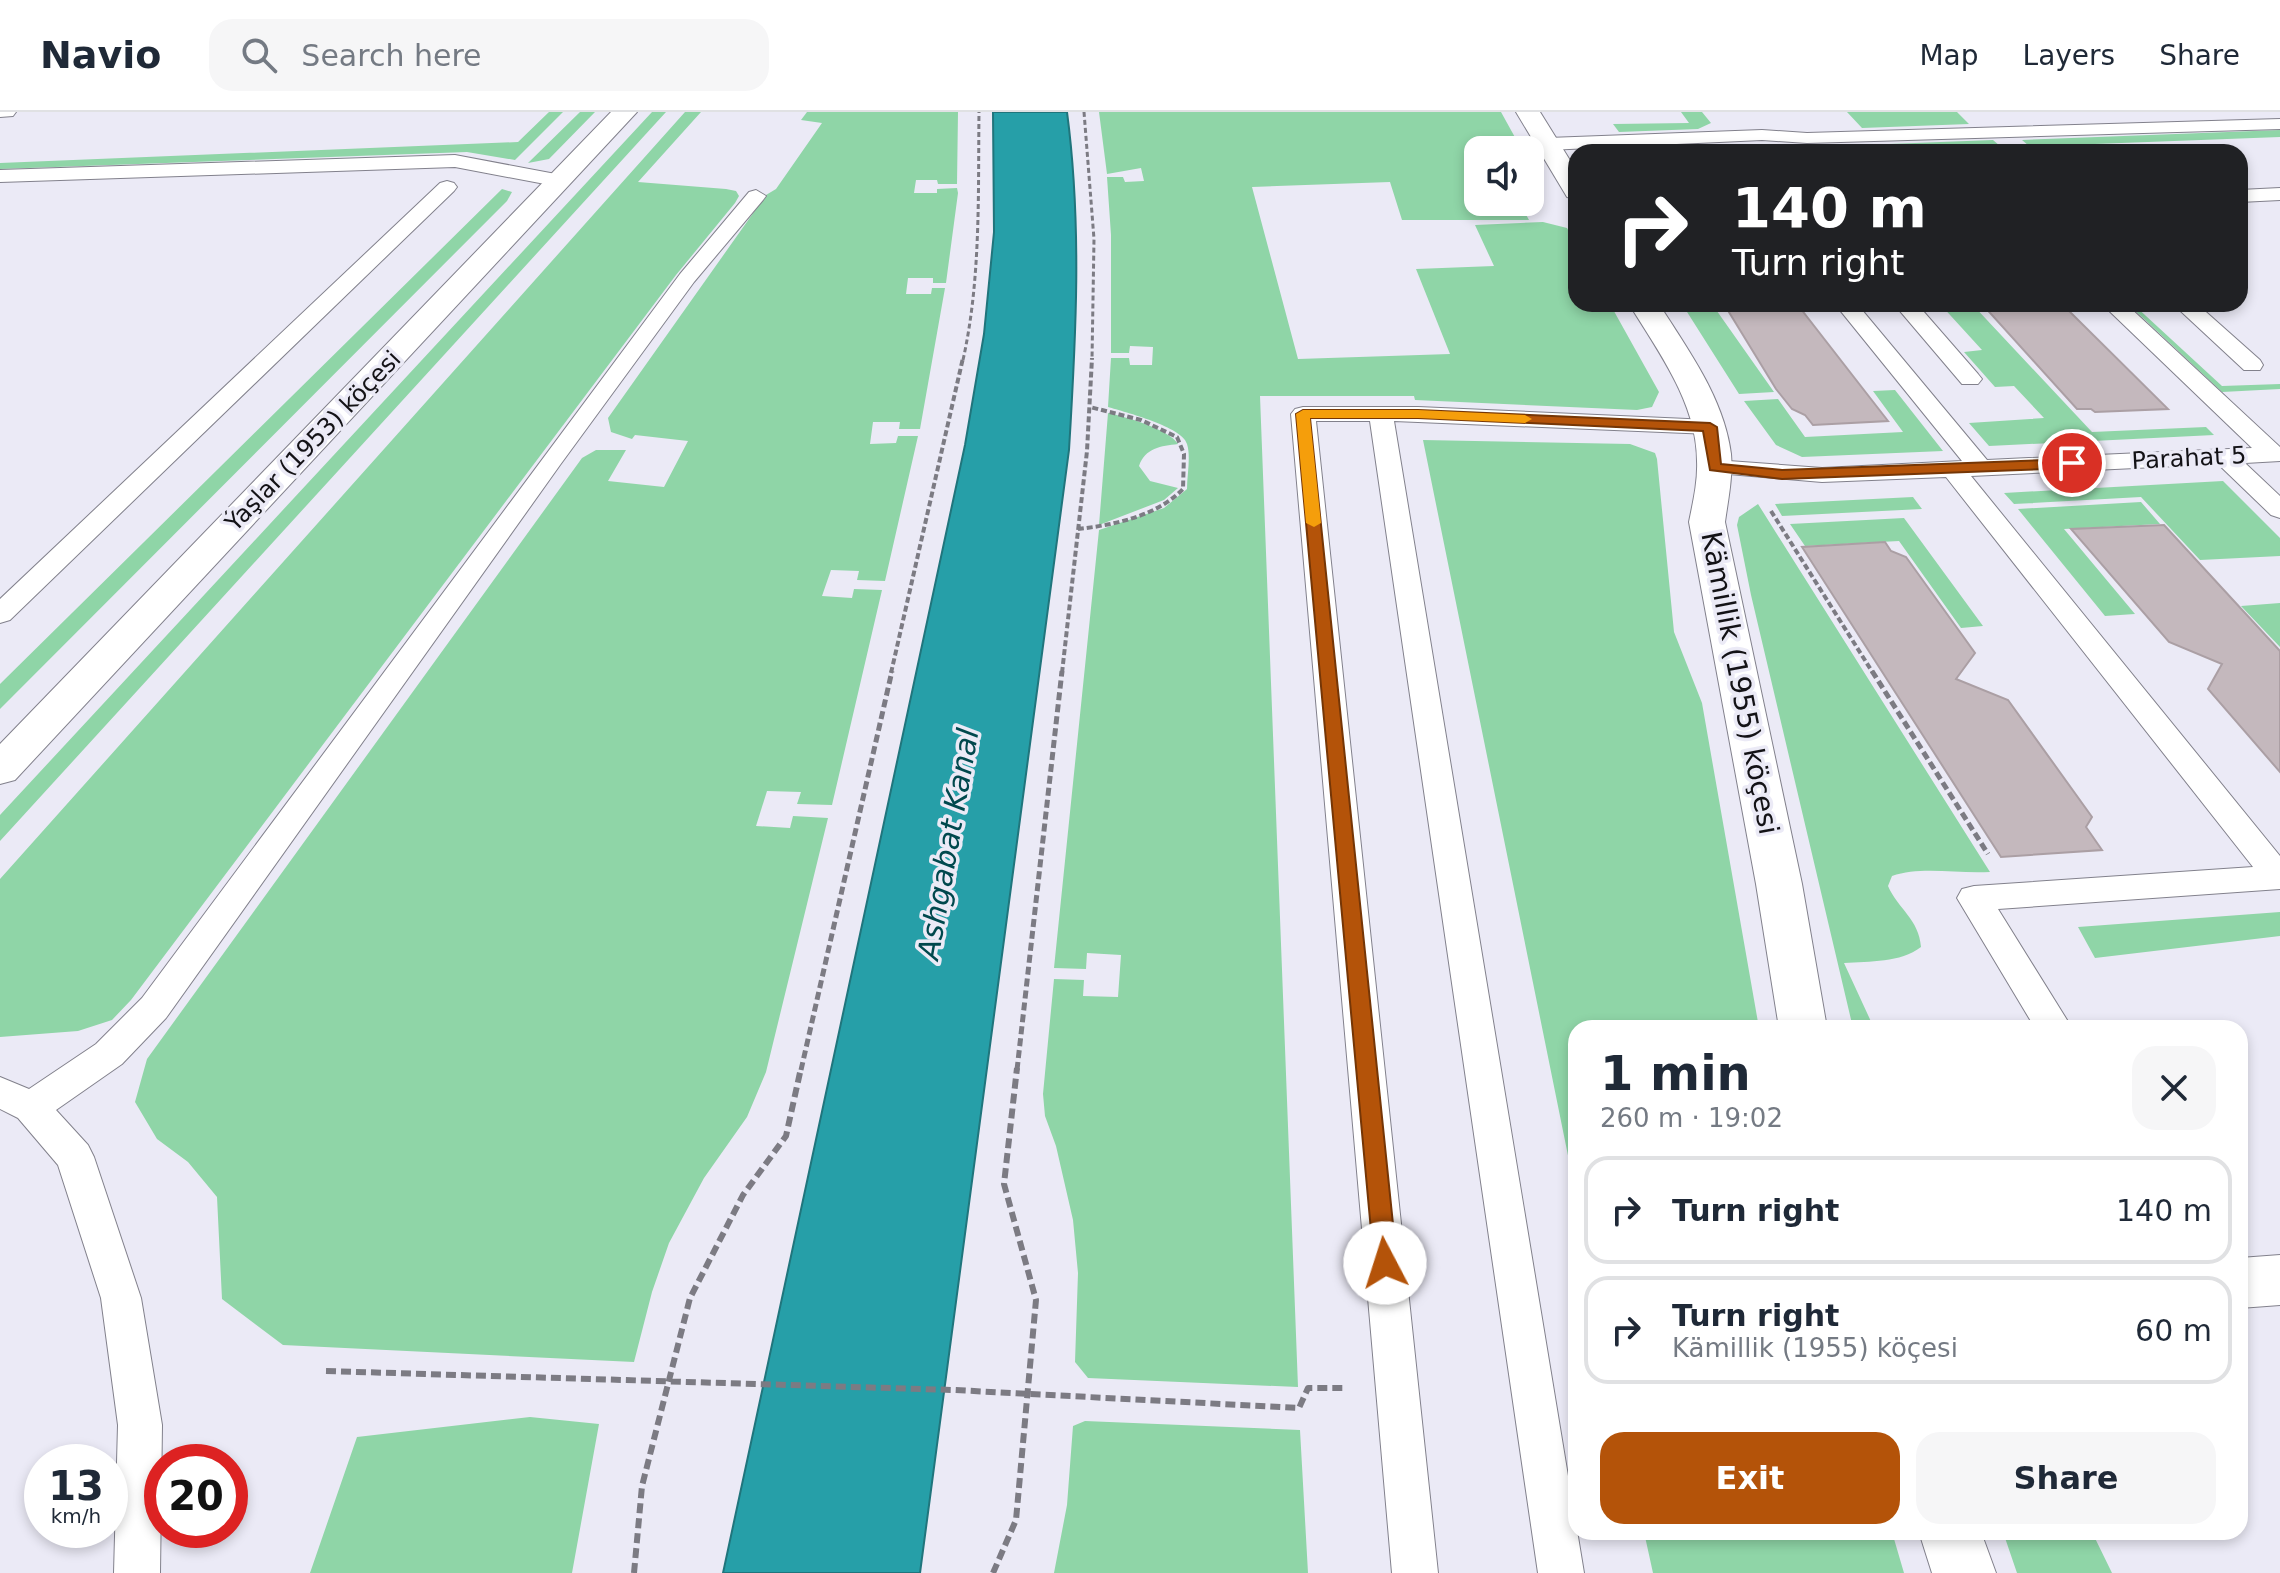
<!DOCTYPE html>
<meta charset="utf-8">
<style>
body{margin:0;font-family:"DejaVu Sans",sans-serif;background:#f6f6f7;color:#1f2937;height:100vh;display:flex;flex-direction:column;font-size:30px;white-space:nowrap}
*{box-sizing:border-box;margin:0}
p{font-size:26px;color:#747a83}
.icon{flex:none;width:44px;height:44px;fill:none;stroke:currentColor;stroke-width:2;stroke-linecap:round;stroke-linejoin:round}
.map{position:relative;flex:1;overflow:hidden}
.details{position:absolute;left:1568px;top:908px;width:680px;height:520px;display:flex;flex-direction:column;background:#fff;border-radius:24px;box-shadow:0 4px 12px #0003}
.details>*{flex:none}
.top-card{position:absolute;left:1568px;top:32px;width:680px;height:168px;border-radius:24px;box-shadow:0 4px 12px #0003;background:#202124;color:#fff;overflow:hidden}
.tools{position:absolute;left:1464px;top:24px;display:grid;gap:16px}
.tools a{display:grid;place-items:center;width:80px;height:80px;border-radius:16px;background:#fff;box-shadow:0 4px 12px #0003;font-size:40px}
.speed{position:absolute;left:24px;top:1332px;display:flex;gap:16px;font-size:40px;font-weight:700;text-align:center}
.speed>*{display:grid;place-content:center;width:104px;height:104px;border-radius:50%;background:#fff;box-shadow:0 4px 12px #0003;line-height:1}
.speed small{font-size:20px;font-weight:400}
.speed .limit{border:12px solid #d22;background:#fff;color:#111}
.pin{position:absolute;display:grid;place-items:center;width:68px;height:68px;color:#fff;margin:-34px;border:4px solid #fff;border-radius:50%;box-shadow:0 2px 8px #0007}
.me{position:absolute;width:88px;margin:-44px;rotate:355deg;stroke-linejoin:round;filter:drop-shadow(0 0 6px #0008)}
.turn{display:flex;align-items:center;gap:28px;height:168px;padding:0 32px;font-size:36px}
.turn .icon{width:104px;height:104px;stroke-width:2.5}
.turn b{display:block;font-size:56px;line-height:68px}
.round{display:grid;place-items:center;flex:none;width:84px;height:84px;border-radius:24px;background:#f6f6f7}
.overview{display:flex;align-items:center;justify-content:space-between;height:136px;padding:0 32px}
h1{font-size:48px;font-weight:600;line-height:60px}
.button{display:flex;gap:16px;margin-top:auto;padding:16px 32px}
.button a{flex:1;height:92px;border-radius:24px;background:#b45309;color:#fff;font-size:32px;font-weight:600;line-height:92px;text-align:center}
.button a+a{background:#f6f6f7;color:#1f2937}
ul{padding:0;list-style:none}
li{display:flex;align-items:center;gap:24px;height:108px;margin:0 16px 12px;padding:0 16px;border:4px solid #e0e1e3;border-radius:24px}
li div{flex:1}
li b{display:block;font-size:30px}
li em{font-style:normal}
header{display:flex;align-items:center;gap:48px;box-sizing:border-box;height:112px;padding:0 40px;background:#fff;border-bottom:2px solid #e0e1e3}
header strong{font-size:38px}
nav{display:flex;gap:44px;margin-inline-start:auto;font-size:28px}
.search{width:560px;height:72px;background:#f6f6f7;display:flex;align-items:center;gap:20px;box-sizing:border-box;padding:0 28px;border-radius:24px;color:#747a83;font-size:30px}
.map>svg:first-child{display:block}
.green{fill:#8fd5a7}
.water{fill:#269fa8;stroke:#20757c;stroke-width:2}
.building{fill:#c4b8bd;stroke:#ab9fa4;stroke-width:2}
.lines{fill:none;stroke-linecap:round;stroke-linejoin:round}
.service-casing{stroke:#82818c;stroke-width:2}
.minor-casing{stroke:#82818c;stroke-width:2}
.path-far3{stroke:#7c7b83;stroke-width:3;stroke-dasharray:5 3;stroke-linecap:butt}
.path-far2{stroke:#7c7b83;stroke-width:4;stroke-dasharray:6 3;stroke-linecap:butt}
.path-far1{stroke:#7c7b83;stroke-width:5;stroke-dasharray:8 4;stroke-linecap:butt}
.path{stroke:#7c7b83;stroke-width:6;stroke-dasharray:10 5;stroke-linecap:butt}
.service{fill:#fff;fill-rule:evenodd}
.minor{fill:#fff;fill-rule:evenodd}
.route{fill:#b45309;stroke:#753606;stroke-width:2}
.slow{fill:#f59e0b}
.labels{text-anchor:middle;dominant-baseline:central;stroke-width:7;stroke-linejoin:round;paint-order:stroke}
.far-street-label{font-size:24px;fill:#131216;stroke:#ebeaf6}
.street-label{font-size:28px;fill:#131216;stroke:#ebeaf6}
.water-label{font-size:30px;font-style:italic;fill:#00484d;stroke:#ebeaf6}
</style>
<header>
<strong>Navio</strong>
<div class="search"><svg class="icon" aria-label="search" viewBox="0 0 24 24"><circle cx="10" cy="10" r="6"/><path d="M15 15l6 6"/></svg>Search here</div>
<nav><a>Map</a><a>Layers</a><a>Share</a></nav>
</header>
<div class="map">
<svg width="2280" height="1461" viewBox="0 0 2280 1461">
<rect width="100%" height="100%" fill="#ebeaf6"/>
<path class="green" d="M 549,0 L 563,0 L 515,48 L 467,40 L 0,57 L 0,51 L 518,30 Z
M 580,0 L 595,0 L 549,47 L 528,51 Z
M 652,0 L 666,0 L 0,729 L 0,703 Z
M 685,0 L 701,0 L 638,70 L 726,77 L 736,79 L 739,84 L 735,91 L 676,163 L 131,888 L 112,908 L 78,919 L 0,925 L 0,767 Z
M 807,0 L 958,0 L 957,72 L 938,72 L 937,68 L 916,68 L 914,81 L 937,81 L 937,77 L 957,76 L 958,81 L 946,171 L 933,171 L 933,166 L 908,166 L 906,182 L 931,182 L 932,176 L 945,176 L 920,317 L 899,317 L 900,310 L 873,310 L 870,332 L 896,331 L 898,324 L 918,324 L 885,469 L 857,468 L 859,459 L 831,458 L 822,484 L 852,486 L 854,477 L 882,478 L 832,693 L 797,692 L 801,680 L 767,679 L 756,714 L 790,716 L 793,704 L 828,706 L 766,960 L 747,1005 L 704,1066 L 669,1131 L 652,1180 L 634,1250 L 283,1233 L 222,1187 L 217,1085 L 188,1050 L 157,1027 L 135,990 L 147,947 L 582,346 L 596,338 L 626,338 L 608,369 L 664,375 L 688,329 L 635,323 L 632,327 L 611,320 L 608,306 L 766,83 L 776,77 L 822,11 L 801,8 Z
M 1099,0 L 1501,0 L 1522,38 L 1478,38 L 1478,90 L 1519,90 L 1529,108 L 1402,108 L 1390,70 L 1252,75 L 1298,247 L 1450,242 L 1416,157 L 1494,154 L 1475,113 L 1543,110 L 1567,116 L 1576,132 L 1576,192 L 1610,192 L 1659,280 L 1652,295 L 1637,298 L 1415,288 L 1414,284 L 1260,284 L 1298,1275 L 1088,1266 L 1075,1250 L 1078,1161 L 1073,1108 L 1056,1034 L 1045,1004 L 1043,982 L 1054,867 L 1084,868 L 1083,884 L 1118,885 L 1121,843 L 1087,841 L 1086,857 L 1054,856 L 1099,418 L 1164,396 L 1187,377 C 1187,363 1191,345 1187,332 C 1183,315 1125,300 1108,295 L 1111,246 L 1129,246 L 1130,253 L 1152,253 L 1153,235 L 1130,234 L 1129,241 L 1111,241 L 1111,123 L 1107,65 L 1123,65 L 1125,70 L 1144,69 L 1141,56 L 1107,62 Z
M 1681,0 L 1702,0 L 1711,11 L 1698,17 L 1619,20 L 1613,12 L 1689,11 Z
M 1847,0 L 1957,0 L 1969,12 L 1862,16 Z
M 2280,18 L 2280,25 L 2042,34 L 2048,40 L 2036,40 L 2022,28 Z
M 1993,28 L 2007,40 L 1988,38 L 1677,40 Z
M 502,77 L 512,80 L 507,89 L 0,597 L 0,572 Z
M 1682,192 L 1712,192 L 1774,280 L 1739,282 Z
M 1940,192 L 1972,192 L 2092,320 L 2206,315 L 2214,323 L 1989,334 L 1969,311 L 2044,306 L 2014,274 L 1995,275 L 1964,240 L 1982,238 Z
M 2128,192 L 2133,192 L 2222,274 L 2280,272 L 2280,277 L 2222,280 Z
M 1895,278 L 1943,339 L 1802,345 L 1776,333 L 1744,289 L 1778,287 L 1805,325 L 1903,320 L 1873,279 Z
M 1108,301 C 1126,305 1169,317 1178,332 C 1161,334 1145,336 1139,354 L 1150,369 L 1178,376 L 1164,388 L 1099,413 Z
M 1423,328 L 1630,332 L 1655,341 L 1657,347 L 1674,520 L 1702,591 L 1759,916 L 1576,916 L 1576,1083 Z
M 2223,369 L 2280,426 L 2280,444 L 2200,448 L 2141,385 L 2014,392 L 2004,381 Z
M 1913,385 L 1922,397 L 1782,404 L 1775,392 Z
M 2141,390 L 2160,412 L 2064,417 L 2135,502 L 2105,504 L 2018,397 Z
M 1758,392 L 1990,760 C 1957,762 1921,754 1892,764 L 1888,774 C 1898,797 1919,807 1921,835 C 1900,851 1870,849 1844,851 L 1874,916 L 1853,916 L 1751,483 L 1737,413 L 1739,405 Z
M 1904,406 L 1983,514 L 1961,516 L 1899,429 L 1805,434 L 1790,412 Z
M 2280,491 L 2280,535 L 2241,494 Z
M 2280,800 L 2280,824 L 2095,846 L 2078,815 Z
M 530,1305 L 599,1312 L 572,1461 L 310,1461 L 357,1325 Z
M 1085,1309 L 1300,1318 L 1308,1461 L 1054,1461 L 1067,1393 L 1073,1314 Z
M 1644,1420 L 1892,1420 L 1904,1461 L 1653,1461 Z
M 2003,1420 L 2092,1420 L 2112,1461 L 2017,1461 Z"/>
<path class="water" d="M 993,0 L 1067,0 C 1082,113 1076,224 1069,338 L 920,1461 L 723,1461 L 965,333 L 984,222 L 994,120 Z"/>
<path class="building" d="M 1724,192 L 1797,192 L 1888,309 L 1813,313 L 1805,303 L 1792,297 L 1776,277 Z
M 1982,192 L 2062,192 L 2168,297 L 2095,300 L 2091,297 L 2077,297 Z
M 2164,413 L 2280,539 L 2280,660 L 2208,577 L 2222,552 L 2169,530 L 2071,417 Z
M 1885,430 L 1891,439 L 1906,445 L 1975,541 L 1956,567 L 2008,588 L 2092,705 L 2086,715 L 2102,738 L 2001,745 L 1802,435 Z"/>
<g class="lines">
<defs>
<path id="service" d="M 0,0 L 16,0 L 13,4 L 0,5 Z
M 2280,7 L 2280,17 L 1807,31 L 1762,28 L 1548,38 L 1539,32 L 1548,26 L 1762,18 L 1807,21 Z
M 455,43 L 561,63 L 571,69 L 561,75 L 455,55 L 0,70 L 0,58 Z
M 447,69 L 454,71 L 457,75 L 454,79 L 10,508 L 0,511 L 0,487 L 440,71 Z
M 2280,76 L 2280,88 L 2240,90 L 2240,78 Z
M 756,78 L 766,84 L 763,88 L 694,170 L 560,353 L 166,906 L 122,952 L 56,998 L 88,1033 L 94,1045 L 141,1186 L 162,1313 L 160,1461 L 114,1461 L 118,1313 L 101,1186 L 58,1053 L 18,1006 L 0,997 L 0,965 L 29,977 L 96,932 L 142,886 L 680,162 L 749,80 Z
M 1835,192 L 1857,192 L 1987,348 L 2252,336 L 2102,192 L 2126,192 L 2280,335 L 2280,349 L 2245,351 L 2280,384 L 2280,406 L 2271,403 L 2218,352 L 1971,364 L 2280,744 L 2280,777 L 1998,797 L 2072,916 L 2035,916 L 1957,786 L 1962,777 L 1974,774 L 2253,755 L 1946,365 L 1822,370 L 1706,360 L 1703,355 L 1706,350 L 1715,348 L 1822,356 L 1962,349 Z
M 1894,192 L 1917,192 L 1978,262 L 1982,267 L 1978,272 L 1962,272 Z
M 2173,192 L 2197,192 L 2260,248 L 2263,253 L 2260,258 L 2244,258 Z
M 1303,295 L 1418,295 L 1710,308 L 1718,310 L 1722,315 L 1718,320 L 1710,322 L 1394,309 L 1584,1461 L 1538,1461 L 1370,309 L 1316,309 L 1438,1461 L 1392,1461 L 1291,302 L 1295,297 Z"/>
<path id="minor" d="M 611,0 L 637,0 L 15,668 L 0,672 L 0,632 Z
M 1516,0 L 1540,0 L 1576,58 L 1576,87 L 1567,85 Z
M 1629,192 L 1659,192 C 1688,238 1724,286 1731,342 C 1733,365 1728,388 1725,410 L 1802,772 L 1827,916 L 1779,916 L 1756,772 L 1689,410 C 1693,390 1698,369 1697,349 C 1697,291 1658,239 1629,192 Z
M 2280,1143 L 2280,1193 L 2240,1196 L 2240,1146 Z
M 1919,1420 L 1981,1420 L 1996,1461 L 1932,1461 Z"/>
</defs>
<use href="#service" class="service-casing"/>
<use href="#minor" class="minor-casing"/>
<path class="path-far3" d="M 1084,0 L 1094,127 L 1092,248
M 963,248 C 981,167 978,82 979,0"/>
<path class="path-far2" d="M 1771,399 L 1873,561
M 1078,417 C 1114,413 1157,404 1183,377 L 1184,342 L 1177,325 L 1141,308 L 1090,295
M 891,561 L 963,246
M 1062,561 L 1087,339 L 1092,246"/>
<path class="path-far1" d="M 1872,559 L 1988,742
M 801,958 L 892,559
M 1017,958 L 1062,559"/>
<path class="path" d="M 326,1259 L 954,1278 L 1299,1296 L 1308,1276 L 1344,1276
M 634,1461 L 642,1374 L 690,1186 L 743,1083 L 786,1024 L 801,956
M 993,1461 L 1016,1408 L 1036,1188 L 1004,1072 L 1017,956"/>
<use href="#service" class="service"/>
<use href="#minor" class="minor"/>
</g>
<path class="route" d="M 1418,298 L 1710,311 L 1717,315 L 1721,352 L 1782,358 L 2072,347 L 2079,351 L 2072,356 L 1782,367 L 1710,358 L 1703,319 L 1418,306 L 1310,306 L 1397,1151 L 1393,1159 L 1385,1162 L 1377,1159 L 1374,1151 L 1296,302 L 1303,298 Z"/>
<path class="slow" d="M 1303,298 L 1418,298 L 1525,303 L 1532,307 L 1525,311 L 1418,306 L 1310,306 L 1321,411 L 1314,415 L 1306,411 L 1296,302 Z"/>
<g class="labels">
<g class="far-street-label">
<text transform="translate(313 329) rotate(-46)">Ýaşlar (1953) köçesi</text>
<text transform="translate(2189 346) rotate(-3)">Parahat 5</text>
</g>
<g class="street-label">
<text transform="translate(1740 571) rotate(79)">Kämillik (1955) köçesi</text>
</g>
<g class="water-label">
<text transform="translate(948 732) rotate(-80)">Ashgabat Kanal</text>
</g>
</g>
</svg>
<div class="tools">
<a><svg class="icon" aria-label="sound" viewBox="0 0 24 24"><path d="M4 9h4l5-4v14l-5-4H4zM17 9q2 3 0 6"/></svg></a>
</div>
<div class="speed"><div>13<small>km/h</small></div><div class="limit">20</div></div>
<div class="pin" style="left:2072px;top:351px;background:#d93025"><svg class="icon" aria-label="arrive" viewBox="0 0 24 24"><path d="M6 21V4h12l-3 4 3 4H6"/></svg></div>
<svg class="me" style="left:1385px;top:1151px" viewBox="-20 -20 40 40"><circle r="19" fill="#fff"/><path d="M0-13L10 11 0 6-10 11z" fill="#b45309"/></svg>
<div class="top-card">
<div class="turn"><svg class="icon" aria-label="right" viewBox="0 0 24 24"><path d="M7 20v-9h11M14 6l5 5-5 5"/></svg><div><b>140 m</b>Turn right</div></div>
</div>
<section class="details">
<div class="overview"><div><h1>1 min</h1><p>260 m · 19:02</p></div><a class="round"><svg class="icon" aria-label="close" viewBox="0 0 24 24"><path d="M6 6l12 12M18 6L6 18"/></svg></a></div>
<ul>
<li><svg class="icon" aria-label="right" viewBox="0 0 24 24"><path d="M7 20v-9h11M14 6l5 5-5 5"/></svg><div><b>Turn right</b></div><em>140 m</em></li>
<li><svg class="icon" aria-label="right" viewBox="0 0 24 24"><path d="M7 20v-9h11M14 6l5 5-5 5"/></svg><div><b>Turn right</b><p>Kämillik (1955) köçesi</p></div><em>60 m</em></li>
</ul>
<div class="button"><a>Exit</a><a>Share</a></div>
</section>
</div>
